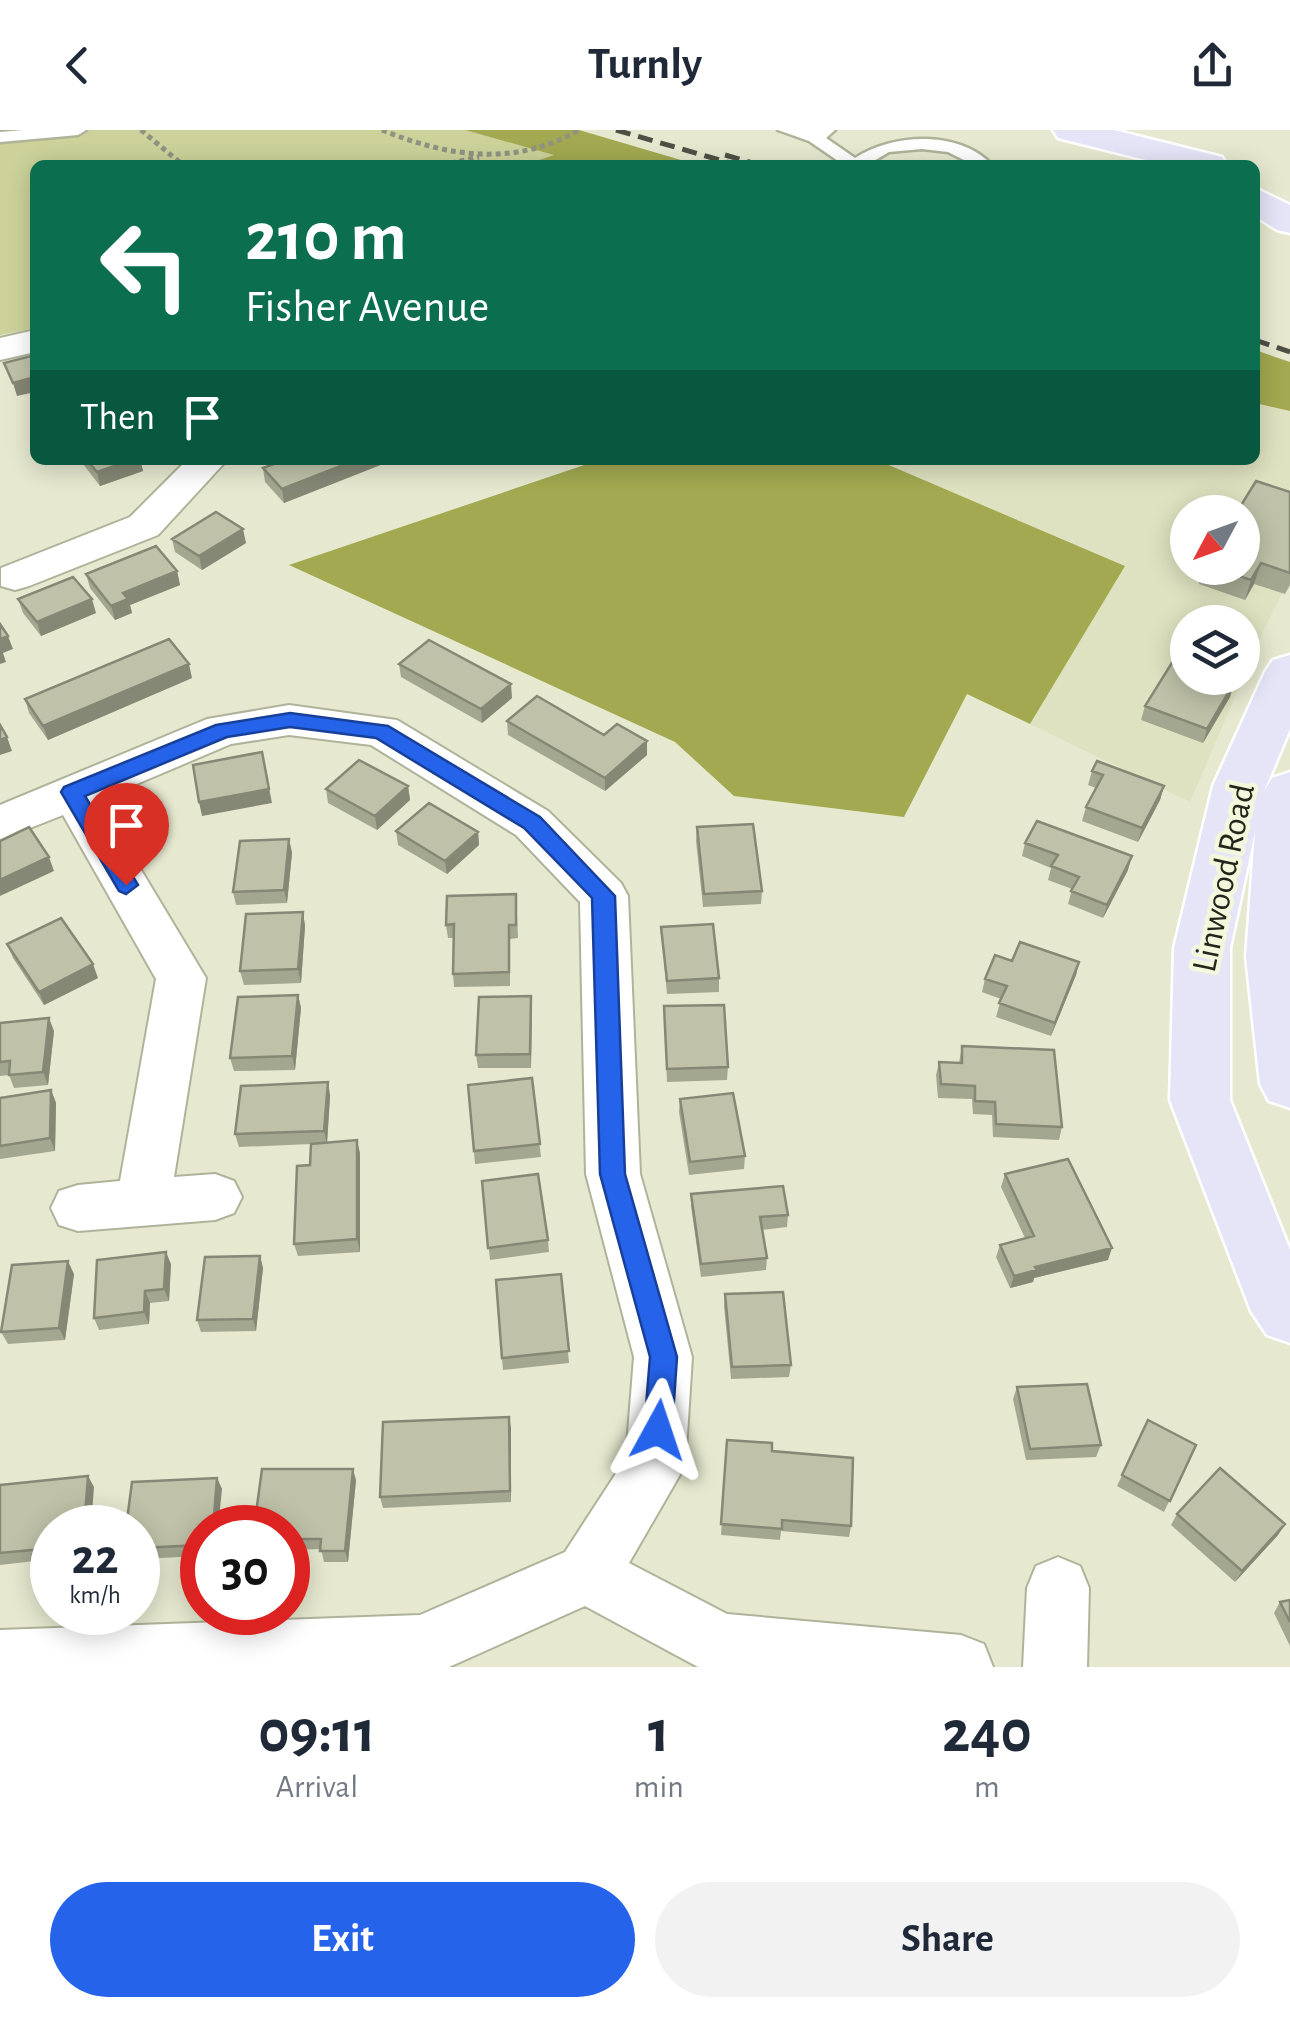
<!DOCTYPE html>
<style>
body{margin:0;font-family:"Alegreya Sans",sans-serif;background:#f2f2f3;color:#1f2937;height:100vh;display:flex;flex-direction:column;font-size:38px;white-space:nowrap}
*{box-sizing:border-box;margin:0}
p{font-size:32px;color:#747a83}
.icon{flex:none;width:55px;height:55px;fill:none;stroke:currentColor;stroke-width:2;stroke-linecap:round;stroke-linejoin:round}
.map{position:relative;height:1537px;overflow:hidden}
.side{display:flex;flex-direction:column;background:#fff;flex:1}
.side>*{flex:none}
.guide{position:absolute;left:30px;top:30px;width:1230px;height:305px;border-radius:15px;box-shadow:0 5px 25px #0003;background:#0b6e4f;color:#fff;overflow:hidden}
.needle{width:65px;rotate:229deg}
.buttons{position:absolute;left:1170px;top:365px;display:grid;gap:20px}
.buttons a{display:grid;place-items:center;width:90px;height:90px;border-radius:50%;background:#fff;box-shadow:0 5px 25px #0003;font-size:50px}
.speed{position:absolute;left:30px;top:1375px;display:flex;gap:20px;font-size:50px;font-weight:700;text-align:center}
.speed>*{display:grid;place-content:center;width:130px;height:130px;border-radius:50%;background:#fff;box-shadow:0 5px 25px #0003;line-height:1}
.speed small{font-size:25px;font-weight:400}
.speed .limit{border:15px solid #d22;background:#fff;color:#111}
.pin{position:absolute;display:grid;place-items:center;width:85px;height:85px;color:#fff;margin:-102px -42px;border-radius:50% 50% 50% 0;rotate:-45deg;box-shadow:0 0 10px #0007}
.pin .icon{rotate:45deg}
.me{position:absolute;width:110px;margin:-55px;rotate:5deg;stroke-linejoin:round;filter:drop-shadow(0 0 8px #0008)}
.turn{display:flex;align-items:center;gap:35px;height:210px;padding:0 50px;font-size:45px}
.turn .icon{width:130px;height:130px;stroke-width:2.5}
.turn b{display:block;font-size:70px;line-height:85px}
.then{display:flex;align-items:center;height:95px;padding:0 50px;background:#0003;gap:20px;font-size:38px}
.eta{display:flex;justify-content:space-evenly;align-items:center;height:170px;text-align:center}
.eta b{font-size:60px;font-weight:700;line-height:70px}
.button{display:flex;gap:20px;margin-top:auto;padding:20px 50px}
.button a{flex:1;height:115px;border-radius:60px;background:#2563eb;color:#fff;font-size:40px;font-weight:700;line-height:115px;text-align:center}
.button a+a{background:#f2f2f3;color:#1f2937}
header{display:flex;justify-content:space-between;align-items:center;height:130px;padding:0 50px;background:#fff;font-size:45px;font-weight:700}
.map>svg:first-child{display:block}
.built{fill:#dee2c0;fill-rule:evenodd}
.green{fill:#ccd29a}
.forest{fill:#a2a950}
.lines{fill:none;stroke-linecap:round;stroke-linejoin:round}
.lane-casing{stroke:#afb399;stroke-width:5}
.street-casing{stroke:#afb399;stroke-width:4}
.primary-casing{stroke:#fff;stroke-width:5}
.path{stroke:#909380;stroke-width:5;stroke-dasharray:5 4;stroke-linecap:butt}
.lane{fill:#fff;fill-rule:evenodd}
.street{fill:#fff;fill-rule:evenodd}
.primary{fill:#e5e5f7;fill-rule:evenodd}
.rail{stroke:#4e5043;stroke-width:5;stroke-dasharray:15 8;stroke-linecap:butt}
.wall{fill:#a4a790}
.shaded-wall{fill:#868876}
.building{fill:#bfc2a8;stroke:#868876;stroke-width:2.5}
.route{fill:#2563eb;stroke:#184099;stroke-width:2.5}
.labels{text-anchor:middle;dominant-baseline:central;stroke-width:9;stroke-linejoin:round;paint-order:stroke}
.street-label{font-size:35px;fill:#24261c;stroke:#f3f7dc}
</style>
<header><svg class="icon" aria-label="back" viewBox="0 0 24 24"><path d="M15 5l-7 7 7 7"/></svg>Turnly<svg class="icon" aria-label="share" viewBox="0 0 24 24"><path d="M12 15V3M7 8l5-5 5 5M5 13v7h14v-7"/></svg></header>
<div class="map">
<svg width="1290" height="1537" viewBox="0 0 1290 1537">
<rect width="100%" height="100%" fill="#e6e9cf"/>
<path class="built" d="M 1255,273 L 1290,281 L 1290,448 L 1265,497 L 1190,672 L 1030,594 L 1124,435 L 877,330 L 1255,330 ZM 1188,382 L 1242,382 L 1242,438 L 1188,438 ZM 1188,492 L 1242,492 L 1242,548 L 1188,548 Z"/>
<path class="green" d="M 0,0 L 465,0 L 556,25 L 524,35 L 35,35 L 35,198 L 0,205 Z"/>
<path class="forest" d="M 465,0 L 579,0 L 698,35 L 524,35 L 554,25 Z
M 1255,220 L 1290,232 L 1290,281 L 1255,273 Z
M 599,330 L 877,330 L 1125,436 L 1030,594 L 967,564 L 904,687 L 734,666 L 675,612 L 289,435 Z"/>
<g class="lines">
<defs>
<path id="lane" d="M 24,0 L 86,0 L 78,5 L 0,12 L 0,2 Z
M 778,0 L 835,0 L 826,8 L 855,28 C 893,3 960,0 992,35 L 974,35 L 948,22 L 922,19 L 889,22 L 867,35 L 844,35 L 809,11 Z"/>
<path id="street" d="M 35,200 L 35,222 L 0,230 L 0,208 Z
M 187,330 L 227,330 L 158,405 L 29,456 L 15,460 L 1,456 L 1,438 L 130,387 Z
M 289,575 L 397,590 L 548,681 L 621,753 L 628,766 L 640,1044 L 692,1227 L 685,1336 L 629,1433 L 727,1484 L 961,1505 L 984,1514 L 993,1537 L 698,1537 L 585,1476 L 449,1537 L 0,1537 L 0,1500 L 420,1485 L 565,1422 L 626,1328 L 634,1227 L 586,1044 L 580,772 L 516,705 L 371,615 L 289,605 L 231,614 L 99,670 L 206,848 L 174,1047 L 215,1044 L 234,1051 L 242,1067 L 234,1083 L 215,1090 L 78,1101 L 59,1095 L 51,1078 L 59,1061 L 78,1055 L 120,1051 L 156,849 L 63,685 L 0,710 L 0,675 L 207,589 Z
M 1058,1427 L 1080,1436 L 1089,1458 L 1087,1537 L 1023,1537 L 1027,1458 L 1036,1436 Z"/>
<path id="primary" d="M 1053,0 L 1114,0 L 1222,27 L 1227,35 L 1166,35 L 1058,8 Z
M 1255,58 L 1290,75 L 1290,103 L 1277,100 L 1255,86 Z
M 1290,525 L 1290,599 L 1264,661 L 1272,648 L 1290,642 L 1290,978 L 1269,971 L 1260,954 L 1246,827 L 1255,702 L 1230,818 L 1230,970 L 1290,1120 L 1290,1213 L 1267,1205 L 1251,1181 L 1170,970 L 1174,818 L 1213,656 L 1265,542 L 1273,530 Z"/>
</defs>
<use href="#lane" class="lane-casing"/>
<use href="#street" class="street-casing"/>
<use href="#primary" class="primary-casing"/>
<path class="path" d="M 141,0 L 183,35
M 382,0 C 448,27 515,37 579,0
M 442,35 L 479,27"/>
<use href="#lane" class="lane"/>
<use href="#street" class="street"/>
<use href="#primary" class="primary"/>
<path class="rail" d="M 616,0 L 737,35
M 725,25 L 760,35
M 1255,210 L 1290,222"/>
</g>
<path class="wall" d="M 80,330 L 140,330 L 143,341 L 100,356 Z
M 284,330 L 393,330 L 284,373 L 265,352 L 263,338 Z
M 1290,362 L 1290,455 L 1285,464 L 1254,454 L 1245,470 L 1199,454 L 1203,438 L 1242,438 Z
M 172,409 L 246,413 L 202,440 L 175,422 Z
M 177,441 L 180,455 L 130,475 L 132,483 L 115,490 L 90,458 L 86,444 Z
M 18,469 L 96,483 L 41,506 L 23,483 Z
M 399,534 L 512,568 L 482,593 L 401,547 Z
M 192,548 L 48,610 L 29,583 L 25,569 Z
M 1234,553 L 1230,567 L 1203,613 L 1141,590 L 1145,576 Z
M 507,591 L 647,611 L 647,625 L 605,661 L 508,605 Z
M 1092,641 L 1164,656 L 1160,670 L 1138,712 L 1082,691 L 1086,677 L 1096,658 L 1088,655 Z
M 408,656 L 410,670 L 377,700 L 328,673 L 326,659 Z
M 697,697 L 762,761 L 761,774 L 703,777 L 696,711 Z
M 396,701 L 478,702 L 479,715 L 447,744 L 398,715 Z
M 289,709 L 292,723 L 287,773 L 236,775 L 233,762 Z
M 1025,713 L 1128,740 L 1103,788 L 1068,774 L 1072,759 L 1048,750 L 1051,738 L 1022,726 Z
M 516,764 L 518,808 L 510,809 L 510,856 L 454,857 L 453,844 L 454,808 L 448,808 L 446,795 Z
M 303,782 L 305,796 L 301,853 L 244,855 L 240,841 Z
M 661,797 L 719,848 L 719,862 L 667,864 Z
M 7,814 L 98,848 L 44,875 L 13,828 Z
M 1012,831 L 1079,832 L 1076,845 L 1051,906 L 996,887 L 1001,869 L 982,862 L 985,849 Z
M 298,865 L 301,878 L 295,940 L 234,941 L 230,928 Z
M 531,866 L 531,938 L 478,938 L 476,925 Z
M 664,876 L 728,937 L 727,950 L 667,952 Z
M 0,893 L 54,901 L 48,955 L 14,958 L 9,945 L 0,946 Z
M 962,916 L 1062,997 L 1059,1010 L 993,1007 L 992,985 L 973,984 L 972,969 L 938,968 L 936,945 L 939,932 L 959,933 Z
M 532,948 L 541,1027 L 475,1034 L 468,955 Z
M 328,952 L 330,966 L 327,1013 L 360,1023 L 360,1122 L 298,1126 L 294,1114 L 310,1035 L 311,1014 L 239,1017 L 235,1004 Z
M 51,960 L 56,973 L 55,1021 L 0,1029 L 0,968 Z
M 680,969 L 745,1026 L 744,1039 L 689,1045 L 679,982 Z
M 1005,1044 L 1108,1130 L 1034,1148 L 1033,1152 L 1010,1158 L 996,1127 L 1000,1115 L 1025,1108 L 1001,1057 Z
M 482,1051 L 548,1110 L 549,1122 L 490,1130 Z
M 691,1064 L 788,1085 L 787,1097 L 762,1100 L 767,1128 L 766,1140 L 701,1147 L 691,1076 Z
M 260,1126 L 263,1138 L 256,1201 L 201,1202 L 197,1190 Z
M 171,1134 L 169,1171 L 150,1173 L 149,1194 L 99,1200 L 94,1188 Z
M 74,1144 L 65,1210 L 8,1214 L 1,1202 Z
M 561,1144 L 569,1233 L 503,1240 L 502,1228 Z
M 725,1164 L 791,1235 L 789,1247 L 731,1249 L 724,1176 Z
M 1017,1257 L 1101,1315 L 1096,1327 L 1026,1330 L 1013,1269 Z
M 509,1287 L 511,1372 L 383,1378 L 380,1367 Z
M 1148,1290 L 1196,1315 L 1164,1382 L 1117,1356 Z
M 727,1310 L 772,1321 L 851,1396 L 849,1407 L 781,1401 L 780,1410 L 721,1405 Z
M 217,1348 L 222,1359 L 202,1398 L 202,1426 L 138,1429 L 138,1398 Z
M 356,1350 L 348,1432 L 324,1432 L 321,1419 L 288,1420 L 288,1398 Z
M 0,1355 L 94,1357 L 52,1398 L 52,1429 L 0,1435 Z
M 1177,1384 L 1285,1394 L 1278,1405 L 1235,1452 L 1171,1395 Z
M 1290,1470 L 1290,1516 L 1274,1483 L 1280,1472 Z"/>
<path class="shaded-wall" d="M 35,247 L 35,262 L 17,266 L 13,253 Z
M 132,330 L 140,330 L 143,341 L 100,356 L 97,342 Z
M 356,330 L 393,330 L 284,373 L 282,359 Z
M 243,399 L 246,413 L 202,440 L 199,426 Z
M 1261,433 L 1254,454 L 1245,470 L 1251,450 Z
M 177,441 L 180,455 L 130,475 L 132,483 L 115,490 L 111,476 L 123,463 Z
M 92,469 L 96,483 L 41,506 L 37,492 Z
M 8,506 L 13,519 L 3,523 L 6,532 L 0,534 L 0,509 Z
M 189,534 L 192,548 L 48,610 L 43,596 Z
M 1234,553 L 1230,567 L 1203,613 L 1207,599 Z
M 511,554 L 512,568 L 482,593 L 481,579 Z
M 7,607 L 12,621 L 0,625 L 0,610 Z
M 647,611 L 647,625 L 605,661 L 605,648 Z
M 262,622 L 272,673 L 202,686 L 199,672 Z
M 408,656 L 410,670 L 377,700 L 375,686 Z
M 1164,656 L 1160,670 L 1138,712 L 1142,698 Z
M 478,702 L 479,715 L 447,744 L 445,731 Z
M 289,709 L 292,723 L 287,773 L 284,760 Z
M 1132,726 L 1128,740 L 1103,788 L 1107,775 Z
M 49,727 L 54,741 L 0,766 L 0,750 Z
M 303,782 L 305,796 L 301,853 L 298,839 Z
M 1079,832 L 1076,845 L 1051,906 L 1055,893 Z
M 93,834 L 98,848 L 44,875 L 39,862 Z
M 298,865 L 301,878 L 295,940 L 292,926 Z
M 531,866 L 532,880 L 531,938 L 530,924 Z
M 49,888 L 54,901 L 48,955 L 43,942 Z
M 328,952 L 330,966 L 327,1014 L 324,1001 Z
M 51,960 L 56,973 L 55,1021 L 50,1008 Z
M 357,1010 L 360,1023 L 360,1122 L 357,1109 Z
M 1112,1118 L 1108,1130 L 1034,1148 L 1033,1152 L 1010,1158 L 1014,1146 L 1035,1137 Z
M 166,1122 L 171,1134 L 169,1171 L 164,1159 Z
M 260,1126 L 263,1138 L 256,1201 L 253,1189 Z
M 68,1131 L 74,1144 L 65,1210 L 59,1198 Z
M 145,1161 L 150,1173 L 149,1194 L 144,1182 Z
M 509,1287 L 511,1298 L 511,1372 L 510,1361 Z
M 353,1339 L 356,1350 L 348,1432 L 345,1421 Z
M 88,1346 L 94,1357 L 91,1398 L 84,1398 Z
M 217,1348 L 222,1359 L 218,1398 L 213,1398 Z
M 1285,1394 L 1278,1405 L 1235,1452 L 1242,1441 Z"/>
<path class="building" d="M 35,225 L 35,247 L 13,253 L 4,233 Z
M 87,330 L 132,330 L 97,342 Z
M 284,330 L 356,330 L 282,359 L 263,338 Z
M 1256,351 L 1290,362 L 1290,443 L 1261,433 L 1251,450 L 1214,438 L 1242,438 L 1242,382 L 1237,382 Z
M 216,382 L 243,399 L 199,426 L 172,409 Z
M 156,416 L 177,441 L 123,463 L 128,469 L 111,476 L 86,444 Z
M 73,447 L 92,469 L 37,492 L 18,469 Z
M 0,494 L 8,506 L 0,509 Z
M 169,509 L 189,534 L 43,596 L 25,569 Z
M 429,510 L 511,554 L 481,579 L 399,534 Z
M 1173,531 L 1188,536 L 1188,548 L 1219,548 L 1234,553 L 1207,599 L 1145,576 Z
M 537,566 L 604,605 L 617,594 L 647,611 L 605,648 L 507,591 Z
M 0,595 L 7,607 L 0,610 Z
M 262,622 L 269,659 L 199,672 L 193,635 Z
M 359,630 L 408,656 L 375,686 L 326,659 Z
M 1097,631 L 1164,656 L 1142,698 L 1086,677 L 1103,645 L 1092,641 Z
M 429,673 L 478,702 L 445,731 L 396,701 Z
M 1037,691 L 1132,726 L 1107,775 L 1071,761 L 1079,747 L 1051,736 L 1058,725 L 1025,713 Z
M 753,694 L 762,761 L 704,764 L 697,697 Z
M 29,697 L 49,727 L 0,750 L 0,711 Z
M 289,709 L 284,760 L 233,762 L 240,711 Z
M 516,764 L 516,795 L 509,795 L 509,842 L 453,844 L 454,794 L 446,795 L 447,766 Z
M 303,782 L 298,839 L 240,841 L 246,784 Z
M 61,788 L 93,834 L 39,862 L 7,814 Z
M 713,794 L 719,848 L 667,851 L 661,797 Z
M 1020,812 L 1079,832 L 1055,893 L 999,873 L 1007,856 L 985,849 L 995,825 L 1012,831 Z
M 298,865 L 292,926 L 230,928 L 238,867 Z
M 531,866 L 530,924 L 476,925 L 479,867 Z
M 724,875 L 728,937 L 667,939 L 664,876 Z
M 49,888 L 43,942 L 9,945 L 10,931 L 0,932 L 0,893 Z
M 962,916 L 1054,920 L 1062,997 L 996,994 L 995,972 L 975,971 L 975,956 L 941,954 L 939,932 L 962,933 Z
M 532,948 L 540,1014 L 474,1021 L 468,955 Z
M 328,952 L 324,1001 L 235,1004 L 241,956 Z
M 51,960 L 50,1008 L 0,1016 L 0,968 Z
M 733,963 L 745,1026 L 690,1032 L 680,969 Z
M 357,1010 L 357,1109 L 294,1114 L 297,1036 L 310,1035 L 311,1014 Z
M 1068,1029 L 1112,1118 L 1035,1137 L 1037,1140 L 1014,1146 L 1000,1115 L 1034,1106 L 1005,1044 Z
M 538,1044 L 548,1110 L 488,1118 L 482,1051 Z
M 783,1056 L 788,1085 L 760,1087 L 767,1128 L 701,1134 L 691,1064 Z
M 166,1122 L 164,1159 L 145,1161 L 144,1182 L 94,1188 L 97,1130 Z
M 260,1126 L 253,1189 L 197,1190 L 205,1127 Z
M 68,1131 L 59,1198 L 1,1202 L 12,1135 Z
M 561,1144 L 569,1221 L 502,1228 L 496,1150 Z
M 783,1162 L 791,1235 L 732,1237 L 725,1164 Z
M 1087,1254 L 1101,1315 L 1030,1319 L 1017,1257 Z
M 509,1287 L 510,1361 L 380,1367 L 383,1292 Z
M 1148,1290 L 1196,1315 L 1170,1371 L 1122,1345 Z
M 727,1310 L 772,1313 L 772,1321 L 853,1328 L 851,1396 L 782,1390 L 782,1399 L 721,1394 Z
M 1220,1338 L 1285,1394 L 1242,1441 L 1177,1384 Z
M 262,1339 L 353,1339 L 345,1421 L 320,1421 L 321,1409 L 288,1409 L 288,1398 L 254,1398 Z
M 88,1346 L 84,1398 L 52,1398 L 52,1418 L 0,1423 L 0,1355 Z
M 217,1348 L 213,1398 L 202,1398 L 202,1415 L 138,1418 L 138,1398 L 126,1398 L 132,1352 Z
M 1290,1470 L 1290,1492 L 1280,1472 Z"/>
<path class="route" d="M 290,583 L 388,596 L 540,687 L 615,766 L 625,1044 L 677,1227 L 672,1300 L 668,1309 L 658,1313 L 648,1309 L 644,1300 L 650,1227 L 600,1044 L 592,768 L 524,698 L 376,608 L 290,597 L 227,607 L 85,666 L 138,755 L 126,764 L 119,761 L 61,662 L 64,657 L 216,595 Z"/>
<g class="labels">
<g class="street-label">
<text transform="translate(1224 748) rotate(-78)">Linwood Road</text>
</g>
</g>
</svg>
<div class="buttons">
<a><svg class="needle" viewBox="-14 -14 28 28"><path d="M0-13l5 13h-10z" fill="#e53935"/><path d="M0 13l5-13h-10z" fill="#747a83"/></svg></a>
<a><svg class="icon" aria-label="layers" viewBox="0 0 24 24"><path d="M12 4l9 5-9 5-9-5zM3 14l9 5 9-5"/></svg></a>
</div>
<div class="speed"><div>22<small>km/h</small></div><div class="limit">30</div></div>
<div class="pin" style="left:126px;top:755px;background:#d93025"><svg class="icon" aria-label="arrive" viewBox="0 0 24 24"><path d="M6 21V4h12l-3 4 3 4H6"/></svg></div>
<svg class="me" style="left:658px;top:1300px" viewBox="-20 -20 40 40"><path d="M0-17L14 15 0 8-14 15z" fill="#2563eb" stroke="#fff" stroke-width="4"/></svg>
<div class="guide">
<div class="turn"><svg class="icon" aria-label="left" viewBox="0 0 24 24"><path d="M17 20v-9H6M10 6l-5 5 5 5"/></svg><div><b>210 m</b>Fisher Avenue</div></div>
<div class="then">Then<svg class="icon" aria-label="arrive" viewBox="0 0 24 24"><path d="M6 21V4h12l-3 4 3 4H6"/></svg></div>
</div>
</div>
<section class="side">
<div class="eta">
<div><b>09:11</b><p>Arrival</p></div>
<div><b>1</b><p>min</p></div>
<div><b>240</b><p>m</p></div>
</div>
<div class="button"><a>Exit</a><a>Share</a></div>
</section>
